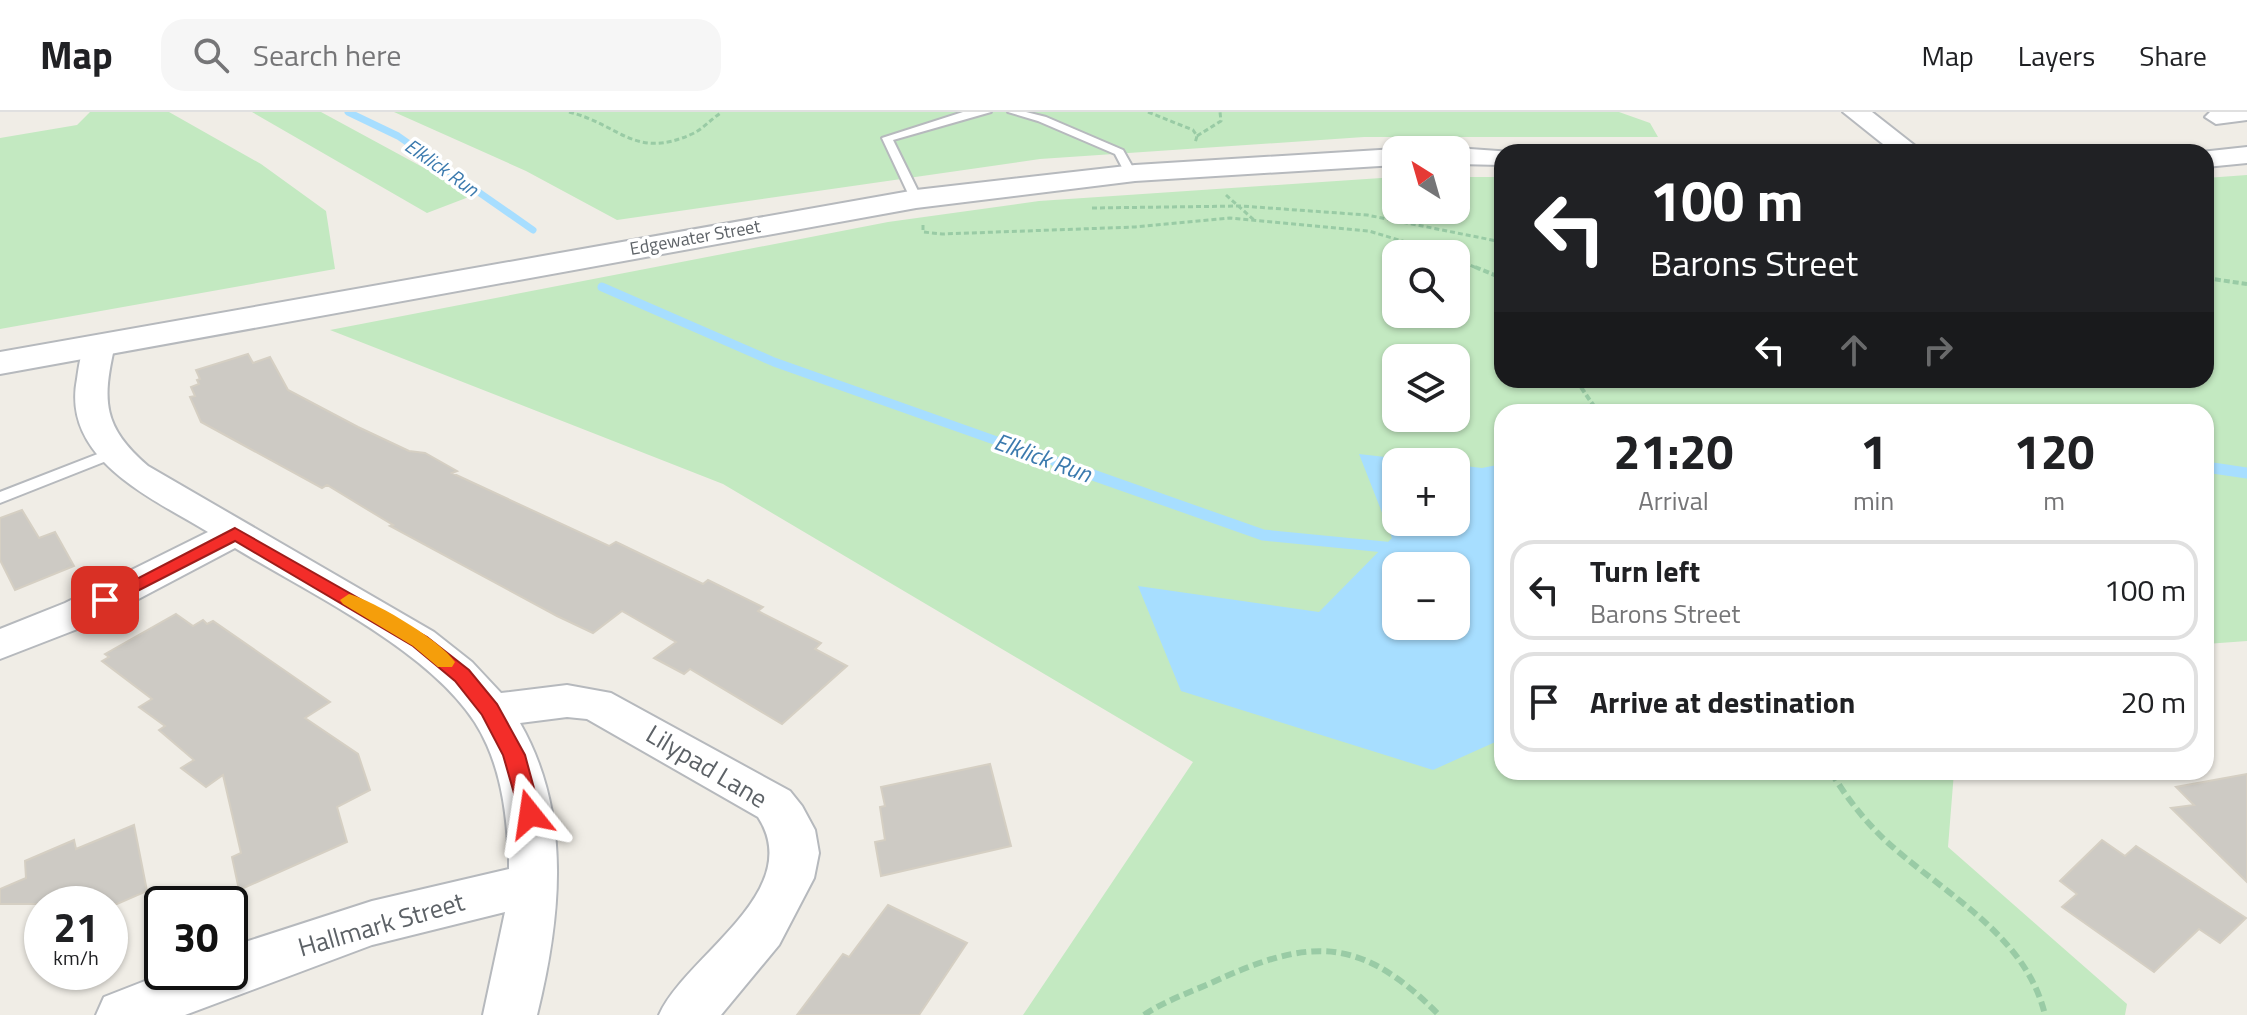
<!DOCTYPE html>
<meta charset="utf-8">
<style>
body{margin:0;font-family:"Titillium Web",sans-serif;background:#f6f6f6;color:#202124;height:100vh;display:flex;flex-direction:column;font-size:30px;white-space:nowrap}
*{box-sizing:border-box;margin:0}
p{font-size:26px;color:#757577}
.icon{flex:none;width:44px;height:44px;fill:none;stroke:currentColor;stroke-width:2;stroke-linecap:round;stroke-linejoin:round}
.map{position:relative;flex:1;overflow:hidden}
.drawer{position:absolute;left:1494px;top:292px;width:720px;height:376px;display:flex;flex-direction:column;background:#fff;border-radius:24px;box-shadow:0 2px 6px #0004}
.drawer>*{flex:none}
.banner{position:absolute;left:1494px;top:32px;width:720px;height:244px;border-radius:24px;box-shadow:0 2px 6px #0004;background:#202124;color:#fff;overflow:hidden}
.needle{width:52px;rotate:323deg}
.fabs{position:absolute;left:1382px;top:24px;display:grid;gap:16px}
.fabs a{display:grid;place-items:center;width:88px;height:88px;border-radius:16px;background:#fff;box-shadow:0 2px 6px #0004;font-size:40px}
.speed{position:absolute;left:24px;top:774px;display:flex;gap:16px;font-size:40px;font-weight:700;text-align:center}
.speed>*{display:grid;place-content:center;width:104px;height:104px;border-radius:50%;background:#fff;box-shadow:0 2px 6px #0004;line-height:1}
.speed small{font-size:20px;font-weight:400}
.speed .limit{border:4px solid #111;border-radius:12px;background:#fff;color:#111}
.pin{position:absolute;display:grid;place-items:center;width:68px;height:68px;color:#fff;margin:-34px;border-radius:16px;box-shadow:0 4px 12px #0006}
.me{position:absolute;width:88px;margin:-44px;rotate:345deg;stroke-linejoin:round;filter:drop-shadow(0 0 6px #0008)}
.turn{display:flex;align-items:center;gap:28px;height:168px;padding:0 24px;font-size:36px}
.turn .icon{width:104px;height:104px;stroke-width:2.5}
.turn b{display:block;font-size:56px;line-height:68px}
.lanes{display:flex;align-items:center;height:76px;padding:0 24px;background:#0003;justify-content:center;gap:40px;direction:ltr}
.lanes .off{opacity:.35}
.eta{display:flex;justify-content:space-evenly;align-items:center;height:136px;text-align:center}
.eta b{font-size:48px;font-weight:700;line-height:56px}
ul{padding:0;list-style:none}
li{display:flex;align-items:center;gap:24px;height:100px;margin:0 16px 12px;padding:0 8px;border:4px solid #e0e0e0;border-radius:24px}
li div{flex:1}
li b{display:block;font-size:30px}
li em{font-style:normal}
header{display:flex;align-items:center;gap:48px;box-sizing:border-box;height:112px;padding:0 40px;background:#fff;border-bottom:2px solid #e0e0e0}
header strong{font-size:38px}
nav{display:flex;gap:44px;margin-inline-start:auto;font-size:28px}
.search{width:560px;height:72px;background:#f6f6f6;display:flex;align-items:center;gap:20px;box-sizing:border-box;padding:0 28px;border-radius:24px;color:#757577;font-size:30px}
.map>svg:first-child{display:block}
.green{fill:#c3e9c1;fill-rule:evenodd}
.water{fill:#a7deff;fill-rule:evenodd}
.lines{fill:none;stroke-linecap:round;stroke-linejoin:round}
.stream-far2{stroke:#a7deff;stroke-width:7}
.stream-far1{stroke:#a7deff;stroke-width:9}
.stream{stroke:#a7deff;stroke-width:11}
.building{fill:#cdcac4;stroke:#d5cfc3;stroke-width:2}
.service-casing{stroke:#b6b9bd;stroke-width:4}
.minor-casing{stroke:#b6b9bd;stroke-width:4}
.tertiary-casing{stroke:#b6b9bd;stroke-width:4}
.path-far2{stroke:#99cba5;stroke-width:3;stroke-dasharray:5 3;stroke-linecap:butt}
.path-far1{stroke:#99cba5;stroke-width:4;stroke-dasharray:6 3;stroke-linecap:butt}
.path{stroke:#99cba5;stroke-width:6;stroke-dasharray:10 5;stroke-linecap:butt}
.service{fill:#fff;fill-rule:evenodd}
.minor{fill:#fff;fill-rule:evenodd}
.tertiary{fill:#fff;fill-rule:evenodd}
.route{fill:#f32d29;stroke:#9e1d1b;stroke-width:2}
.slow{fill:#f59e0b}
.labels{text-anchor:middle;dominant-baseline:central;stroke-width:7;stroke-linejoin:round;paint-order:stroke}
.far-street-label{font-size:18px;fill:#5d6267;stroke:#fff}
.far-water-label{font-size:20px;font-style:italic;fill:#3b7aae;stroke:#fff}
.water-label{font-size:24px;font-style:italic;fill:#3b7aae;stroke:#fff}
.near-street-label{font-size:26px;fill:#5d6267;stroke:#fff}
</style>
<header>
<strong>Map</strong>
<div class="search"><svg class="icon" aria-label="search" viewBox="0 0 24 24"><circle cx="10" cy="10" r="6"/><path d="M15 15l6 6"/></svg>Search here</div>
<nav><a>Map</a><a>Layers</a><a>Share</a></nav>
</header>
<div class="map">
<svg width="2247" height="903" viewBox="0 0 2247 903">
<rect width="100%" height="100%" fill="#f0ede6"/>
<path class="green" d="M 90,0 L 169,0 L 261,52 L 326,99 L 335,157 L 0,217 L 0,26 L 77,13 Z
M 252,0 L 321,0 L 474,83 L 427,101 Z
M 394,0 L 1619,0 L 1650,11 L 1658,25 L 1364,25 L 1040,47 L 617,108 L 526,59 Z
M 2247,63 L 2247,529 L 2206,532 L 2206,300 L 1502,300 L 1502,660 L 1954,660 L 1948,735 L 2127,892 L 2125,903 L 1023,903 L 1193,650 L 723,372 L 330,218 L 888,110 L 1039,89 L 1396,65 L 1396,98 L 1456,98 L 1456,65 L 1502,65 L 1502,268 L 2206,268 L 2206,66 ZM 1396,142 L 1456,142 L 1456,202 L 1396,202 ZM 1396,246 L 1456,246 L 1456,306 L 1396,306 ZM 1396,350 L 1456,350 L 1456,410 L 1396,410 ZM 1396,454 L 1456,454 L 1456,514 L 1396,514 Z"/>
<path class="water" d="M 1359,342 L 1429,350 L 1396,350 L 1396,410 L 1456,410 L 1456,353 L 1482,356 L 1502,352 L 1502,627 L 1433,658 L 1181,579 L 1138,474 L 1319,500 L 1392,426 ZM 1396,454 L 1456,454 L 1456,514 L 1396,514 Z"/>
<g class="lines">
<path class="stream-far2" d="M 348,0 L 398,24 L 533,118"/>
<path class="stream-far1" d="M 602,175 L 774,250 L 1062,352"/>
<path class="stream" d="M 1056,350 L 1263,423 L 1395,436
M 2206,355 L 2247,361"/>
</g>
<path class="building" d="M 248,242 L 253,251 L 270,245 L 288,278 L 358,315 L 409,339 L 425,341 L 457,359 L 452,361 L 609,434 L 616,430 L 703,472 L 708,468 L 763,495 L 758,499 L 821,531 L 815,537 L 847,554 L 782,612 L 690,557 L 684,562 L 654,546 L 676,530 L 622,499 L 593,521 L 557,504 L 390,414 L 393,413 L 327,373 L 322,376 L 201,310 L 190,285 L 195,284 L 191,275 L 199,272 L 197,268 L 200,267 L 196,258 Z
M 22,398 L 39,426 L 55,420 L 74,454 L 15,478 L 0,448 L 0,406 Z
M 176,502 L 193,514 L 203,508 L 207,512 L 213,509 L 330,590 L 305,606 L 358,642 L 370,678 L 337,695 L 347,730 L 239,778 L 232,745 L 241,741 L 223,663 L 206,675 L 181,656 L 194,648 L 159,618 L 165,614 L 139,595 L 152,587 L 102,549 L 109,545 L 105,542 Z
M 990,652 L 1011,734 L 881,764 L 875,730 L 885,728 L 880,695 L 885,694 L 881,675 Z
M 2247,662 L 2247,770 L 2171,696 L 2194,693 L 2176,675 Z
M 134,713 L 147,779 L 117,792 L 0,792 L 0,777 L 26,766 L 25,749 L 74,728 L 76,737 Z
M 2102,728 L 2125,744 L 2136,734 L 2246,806 L 2220,831 L 2199,817 L 2154,860 L 2062,795 L 2077,782 L 2060,769 Z
M 888,793 L 967,831 L 919,903 L 797,903 L 843,842 L 849,845 Z"/>
<g class="lines">
<defs>
<path id="service" d="M 963,0 L 991,0 L 893,28 L 922,87 L 912,90 L 882,26 Z
M 1008,0 L 1026,0 L 1046,5 L 1123,38 L 1136,61 L 1126,63 L 1115,42 L 1038,9 Z
M 113,336 L 119,338 L 121,341 L 119,344 L 0,391 L 0,380 Z"/>
<path id="minor" d="M 2210,0 L 2247,0 L 2247,8 L 2216,12 L 2205,5 Z
M 100,223 L 111,226 L 115,232 C 102,289 102,314 148,354 L 434,520 L 472,550 L 501,581 L 567,573 L 611,581 L 790,679 L 802,694 L 815,718 L 819,741 L 814,766 L 779,833 L 721,903 L 659,903 C 685,844 807,780 758,705 L 587,607 L 567,605 L 520,611 C 572,702 561,805 537,903 L 483,903 L 505,800 L 372,833 L 185,903 L 96,903 L 104,885 L 168,860 L 230,860 L 230,835 L 372,789 L 509,757 L 509,747 C 507,708 503,669 487,633 C 452,548 312,483 235,436 L 93,511 L 0,547 L 0,517 L 65,491 L 208,420 C 152,386 61,347 77,267 C 79,253 81,237 89,226 Z"/>
<path id="tertiary" d="M 1843,0 L 1872,0 L 1923,40 L 1893,40 Z
M 2247,35 L 2247,51 L 2206,55 L 2206,40 L 2201,40 Z
M 1456,36 L 1512,40 L 1502,40 L 1502,53 L 1456,52 L 1456,38 L 1447,38 Z
M 1396,37 L 1401,38 L 1396,38 L 1396,53 L 1135,69 L 916,96 L 0,262 L 0,240 L 916,78 L 1135,53 Z"/>
</defs>
<use href="#service" class="service-casing"/>
<use href="#minor" class="minor-casing"/>
<use href="#tertiary" class="tertiary-casing"/>
<path class="path-far2" d="M 569,0 C 621,13 634,48 692,22 C 703,17 711,7 722,0
M 1148,0 L 1193,18 L 1197,24 L 1195,31
M 1197,24 L 1221,9 L 1220,0
M 1226,83 L 1254,108
M 1092,96 L 1241,94 L 1367,103 L 1502,130
M 923,113 L 923,120 L 942,122 L 1135,115 L 1230,106 L 1369,119 L 1445,142
M 1456,147 L 1479,157"/>
<path class="path-far1" d="M 1475,155 L 1502,166
M 2206,166 L 2247,172
M 1576,268 L 1598,300"/>
<path class="path" d="M 1831,660 C 1846,685 1864,708 1885,728 C 1942,781 2026,822 2045,903
M 1144,903 C 1165,889 1188,881 1211,871 C 1309,826 1359,822 1439,903"/>
<use href="#service" class="service"/>
<use href="#minor" class="minor"/>
<use href="#tertiary" class="tertiary"/>
</g>
<path class="route" d="M 235,416 L 427,525 L 469,558 L 497,592 L 525,643 L 541,702 L 538,709 L 522,709 L 503,643 L 482,603 L 455,569 L 413,534 L 235,429 L 112,492 L 105,494 L 96,488 Z"/>
<path class="slow" d="M 349,482 C 374,489 441,528 455,550 L 452,555 L 438,555 L 413,534 L 343,492 L 340,488 Z"/>
<g class="labels">
<g class="far-street-label">
<text transform="translate(695 125) rotate(-10)">Edgewater Street</text>
</g>
<g class="far-water-label">
<text transform="translate(442 55) rotate(35)">Elklick Run</text>
</g>
<g class="water-label">
<text transform="translate(1043 345) rotate(20)">Elklick Run</text>
</g>
<g class="near-street-label">
<text transform="translate(707 654) rotate(31)">Lilypad Lane</text>
<text transform="translate(381 812) rotate(-16)">Hallmark Street</text>
</g>
</g>
</svg>
<div class="fabs">
<a><svg class="needle" viewBox="-14 -14 28 28"><path d="M0-13l5 13h-10z" fill="#e53935"/><path d="M0 13l5-13h-10z" fill="#757577"/></svg></a>
<a><svg class="icon" aria-label="search" viewBox="0 0 24 24"><circle cx="10" cy="10" r="6"/><path d="M15 15l6 6"/></svg></a>
<a><svg class="icon" aria-label="layers" viewBox="0 0 24 24"><path d="M12 4l9 5-9 5-9-5zM3 14l9 5 9-5"/></svg></a>
<a>+</a>
<a>−</a>
</div>
<div class="speed"><div>21<small>km/h</small></div><div class="limit">30</div></div>
<div class="pin" style="left:105px;top:488px;background:#d93025"><svg class="icon" aria-label="arrive" viewBox="0 0 24 24"><path d="M6 21V4h12l-3 4 3 4H6"/></svg></div>
<svg class="me" style="left:530px;top:702px" viewBox="-20 -20 40 40"><path d="M0-17L14 15 0 8-14 15z" fill="#f32d29" stroke="#fff" stroke-width="4"/></svg>
<div class="banner">
<div class="turn"><svg class="icon" aria-label="left" viewBox="0 0 24 24"><path d="M17 20v-9H6M10 6l-5 5 5 5"/></svg><div><b>100 m</b>Barons Street</div></div>
<div class="lanes"><svg class="icon" aria-label="left" viewBox="0 0 24 24"><path d="M17 20v-9H6M10 6l-5 5 5 5"/></svg><svg class="icon off" aria-label="ahead" viewBox="0 0 24 24"><path d="M12 20V5M6 11l6-6 6 6"/></svg><svg class="icon off" aria-label="right" viewBox="0 0 24 24"><path d="M7 20v-9h11M14 6l5 5-5 5"/></svg></div>
</div>
<section class="drawer">
<div class="eta">
<div><b>21:20</b><p>Arrival</p></div>
<div><b>1</b><p>min</p></div>
<div><b>120</b><p>m</p></div>
</div>
<ul>
<li><svg class="icon" aria-label="left" viewBox="0 0 24 24"><path d="M17 20v-9H6M10 6l-5 5 5 5"/></svg><div><b>Turn left</b><p>Barons Street</p></div><em>100 m</em></li>
<li><svg class="icon" aria-label="arrive" viewBox="0 0 24 24"><path d="M6 21V4h12l-3 4 3 4H6"/></svg><div><b>Arrive at destination</b></div><em>20 m</em></li>
</ul>
</section>
</div>
